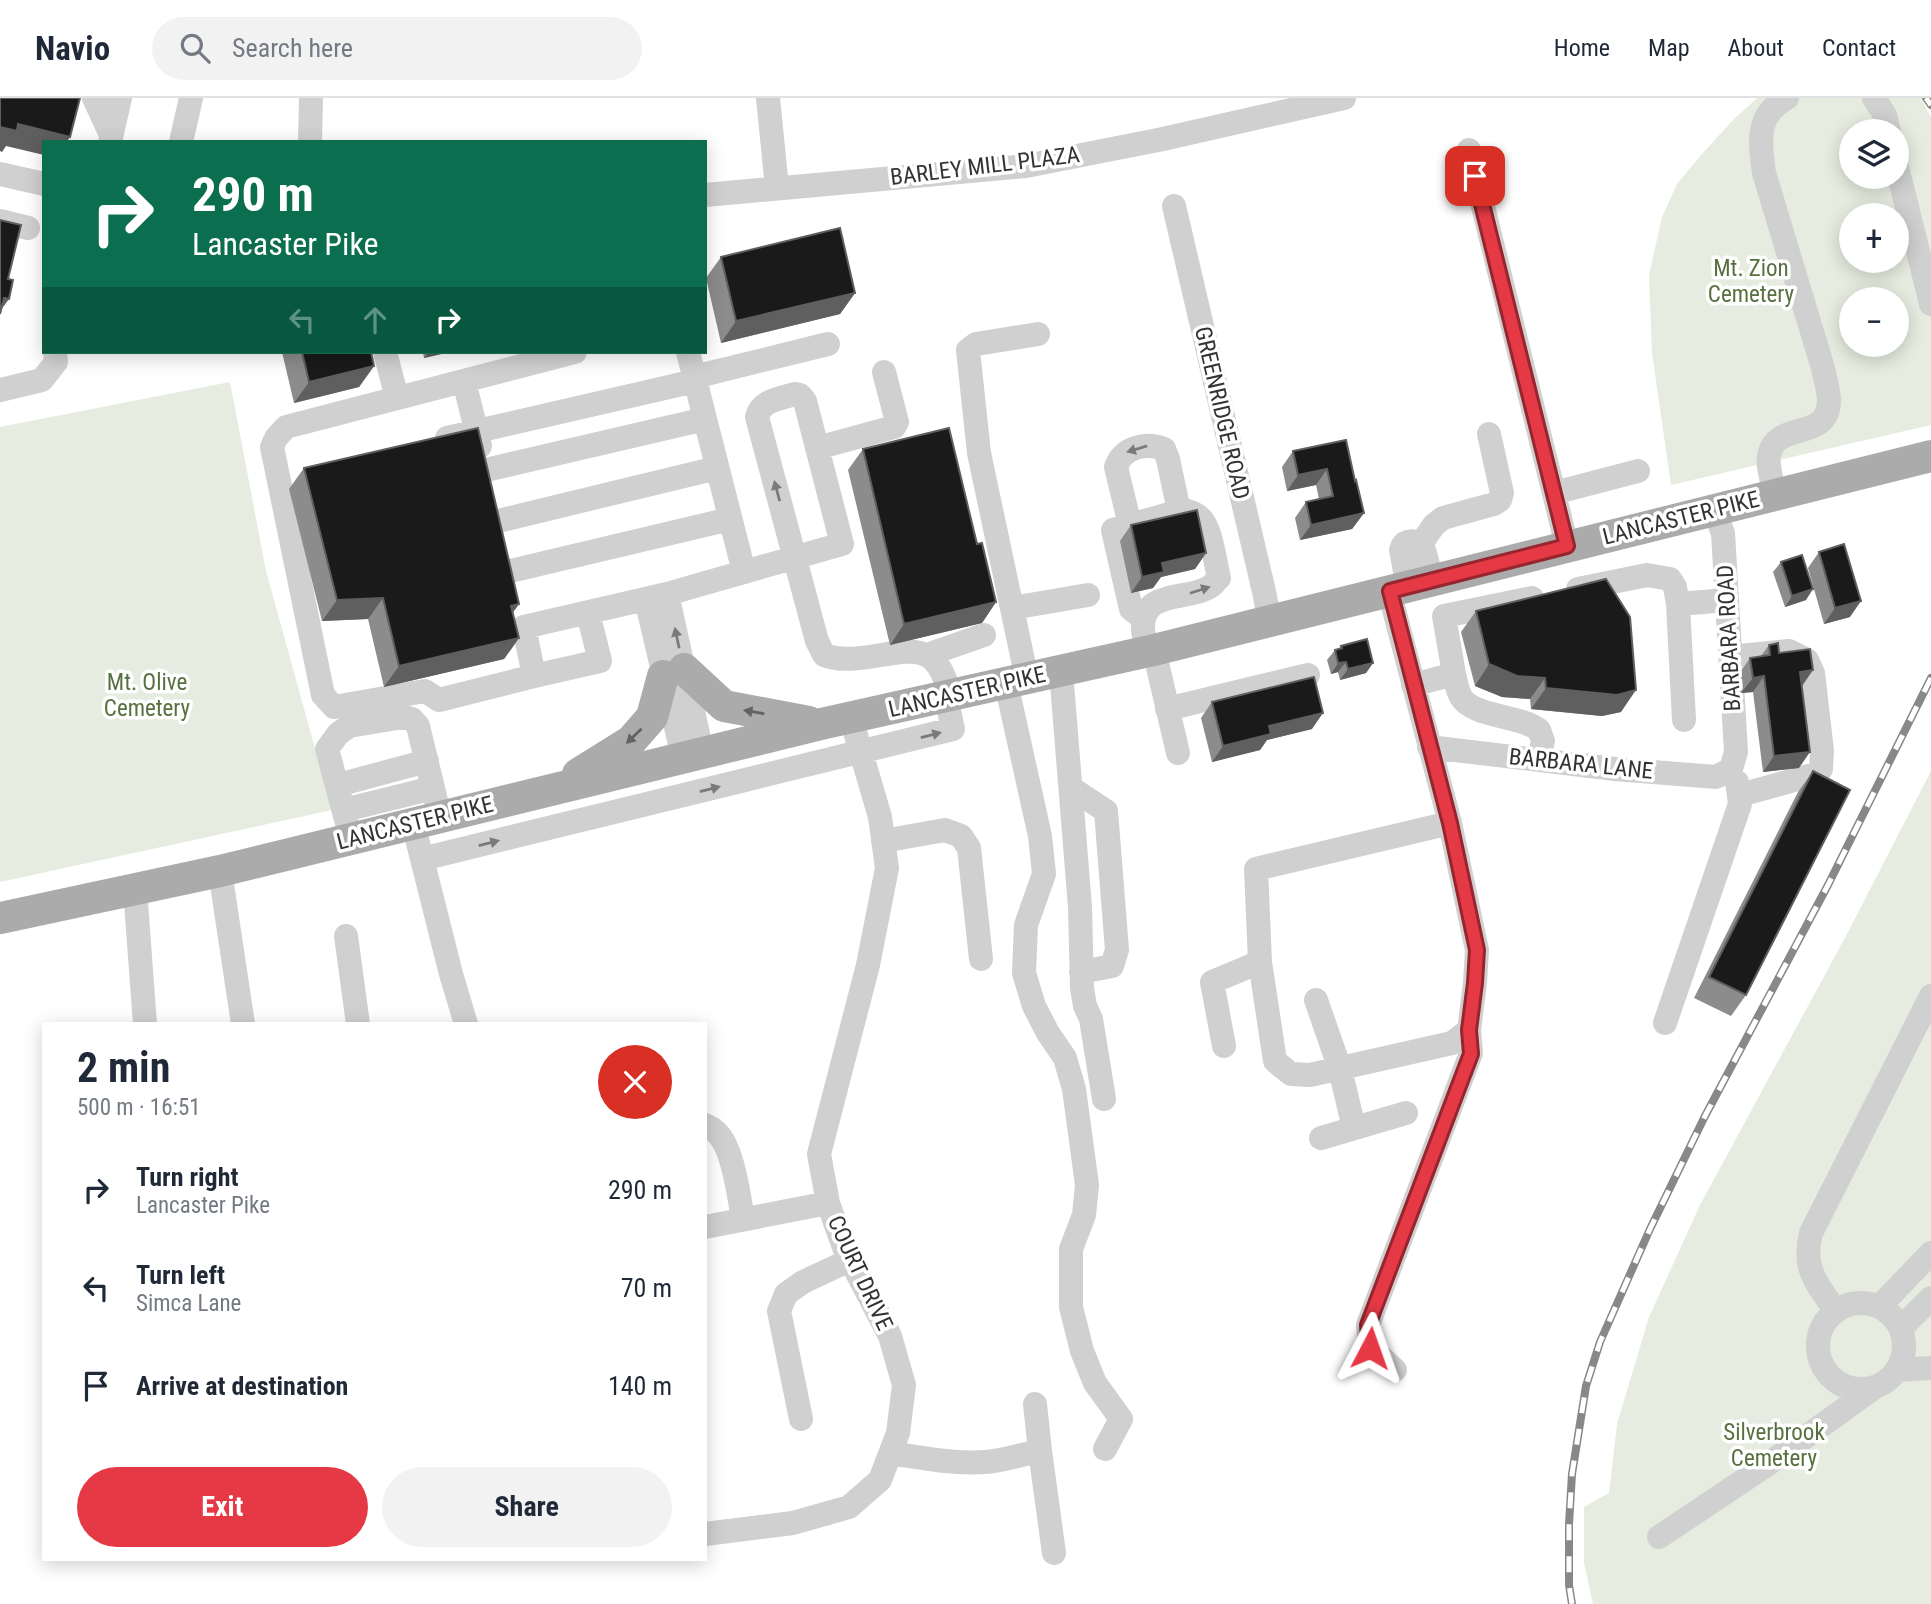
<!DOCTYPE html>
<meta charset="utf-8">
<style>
body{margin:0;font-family:"Roboto Condensed",sans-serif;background:#f2f2f3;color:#1f2937;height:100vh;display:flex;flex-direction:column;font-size:26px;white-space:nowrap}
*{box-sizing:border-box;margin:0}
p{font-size:23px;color:#747a83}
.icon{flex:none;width:38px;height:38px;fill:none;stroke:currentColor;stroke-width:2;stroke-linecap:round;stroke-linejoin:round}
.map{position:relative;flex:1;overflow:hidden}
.panel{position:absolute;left:42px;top:924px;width:665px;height:539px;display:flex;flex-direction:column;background:#fff;border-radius:0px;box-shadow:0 4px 18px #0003}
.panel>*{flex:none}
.top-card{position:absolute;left:42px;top:42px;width:665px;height:214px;border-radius:0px;box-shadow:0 4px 18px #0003;background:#0b6e4f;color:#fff;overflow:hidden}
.tools{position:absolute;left:1839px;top:21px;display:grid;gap:14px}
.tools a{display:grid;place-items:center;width:70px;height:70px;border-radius:50%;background:#fff;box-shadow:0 4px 18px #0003;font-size:35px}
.pin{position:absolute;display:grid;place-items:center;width:60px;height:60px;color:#fff;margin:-30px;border-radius:14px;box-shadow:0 4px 10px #0006}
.me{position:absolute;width:77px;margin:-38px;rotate:4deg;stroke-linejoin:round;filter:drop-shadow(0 0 5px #0008)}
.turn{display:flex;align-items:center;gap:24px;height:147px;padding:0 35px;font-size:32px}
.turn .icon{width:91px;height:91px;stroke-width:2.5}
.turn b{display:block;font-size:49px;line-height:60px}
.lanes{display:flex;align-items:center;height:66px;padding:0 35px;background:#0003;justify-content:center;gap:35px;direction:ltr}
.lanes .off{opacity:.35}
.round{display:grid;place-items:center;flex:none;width:74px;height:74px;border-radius:37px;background:#f2f2f3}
.summary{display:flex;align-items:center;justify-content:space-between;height:119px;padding:0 35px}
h1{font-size:42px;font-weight:700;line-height:52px}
.button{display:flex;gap:14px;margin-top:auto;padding:14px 35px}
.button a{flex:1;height:80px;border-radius:42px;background:#e63946;color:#fff;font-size:28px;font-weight:700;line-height:80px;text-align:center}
.button a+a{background:#f2f2f3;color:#1f2937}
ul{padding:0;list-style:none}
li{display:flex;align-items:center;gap:21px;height:98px;padding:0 35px}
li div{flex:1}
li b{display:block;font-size:26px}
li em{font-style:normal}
header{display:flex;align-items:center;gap:42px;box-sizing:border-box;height:98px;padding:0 35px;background:#fff;border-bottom:2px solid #e0e1e3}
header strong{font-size:33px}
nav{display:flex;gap:38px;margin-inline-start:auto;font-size:24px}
.search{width:490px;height:63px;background:#f2f2f3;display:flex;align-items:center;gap:18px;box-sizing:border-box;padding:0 24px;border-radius:38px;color:#747a83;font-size:26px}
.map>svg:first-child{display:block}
.green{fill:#e6ecdf;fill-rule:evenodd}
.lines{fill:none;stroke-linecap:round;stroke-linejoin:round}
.minor{stroke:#d0d0d0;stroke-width:24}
.major{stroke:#ababab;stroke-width:32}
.rail-casing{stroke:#888;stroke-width:8}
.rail{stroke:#fff;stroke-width:5;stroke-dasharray:16;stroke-linecap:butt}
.wall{fill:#8c8c8c}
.shaded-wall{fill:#5f5f5f}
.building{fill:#1a1a1a;stroke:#5f5f5f;stroke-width:2}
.oneway{fill:#7a7a7a}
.oneway2{fill:#636363}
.route-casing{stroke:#96252e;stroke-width:18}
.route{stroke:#e63946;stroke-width:12}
.labels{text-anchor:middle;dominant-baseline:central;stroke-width:7;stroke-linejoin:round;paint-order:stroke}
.street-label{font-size:23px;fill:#333;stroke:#fff}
.park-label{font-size:23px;fill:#56703f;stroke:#fff}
</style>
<header>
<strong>Navio</strong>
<div class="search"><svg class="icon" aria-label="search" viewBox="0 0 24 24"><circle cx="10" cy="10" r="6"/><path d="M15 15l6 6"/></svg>Search here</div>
<nav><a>Home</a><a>Map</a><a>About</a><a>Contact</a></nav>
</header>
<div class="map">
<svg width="1931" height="1506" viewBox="0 0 1931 1506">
<rect width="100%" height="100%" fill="#fff"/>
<path class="green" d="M 1757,0 L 1921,0 L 1931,20 L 1931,327 L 1671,387 L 1652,255 L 1649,177 L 1662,119 L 1677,86 L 1702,56 L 1734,21 ZM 1852,33 L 1897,33 L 1897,79 L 1852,79 ZM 1852,117 L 1897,117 L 1897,163 L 1852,163 ZM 1852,201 L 1897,201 L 1897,247 L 1852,247 Z
M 230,284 L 266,473 L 332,712 L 0,784 L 0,329 Z
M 1931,673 L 1931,1506 L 1593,1506 L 1584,1465 L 1584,1409 L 1609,1395 L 1617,1326 L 1649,1219 L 1700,1107 L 1847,836 Z"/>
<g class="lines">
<path class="minor" d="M 94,0 L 111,37
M 768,0 L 777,90
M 1874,0 L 1885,17 L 1889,33
M 110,44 L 120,0
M 181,44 L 191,0
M 310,44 L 311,0
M 1469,52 L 1567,448
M 1897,69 L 1931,206
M 0,76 L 44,86
M 705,97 L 1026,68 L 1163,41 L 1344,0
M 1174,108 L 1265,498 L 1269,522
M 0,123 L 28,130
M 385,254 L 397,300
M 575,254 L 286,329 L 276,340 L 272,349 L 323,597 L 334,609 L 425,593 L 439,602 L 534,578 L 524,529 L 667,496 L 842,446 L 805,303 L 800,297 L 795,296 C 780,301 761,302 757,319 L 817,543 L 824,557 C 857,570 903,545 926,557 C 941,564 946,584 951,598
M 688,254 L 744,474
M 694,279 L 828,246
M 464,283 L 480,348
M 0,292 L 42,282 L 56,264 L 55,254
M 447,340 L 695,283
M 817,350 L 894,329 L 897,324 L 884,274
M 486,372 L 705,321
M 1554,395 L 1638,373
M 1775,396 C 1773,385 1767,369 1769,358 C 1775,321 1828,345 1829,303 C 1829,292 1825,281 1823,270 L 1764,75 C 1760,44 1755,17 1787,0
M 1713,411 L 1723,435 L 1736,654 L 1731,671
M 498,423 L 717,370
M 1130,427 L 1116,369 C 1123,349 1146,344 1164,351 L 1168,361 L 1179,413
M 1421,446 L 1434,427 L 1443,420 L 1494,406 L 1500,402 L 1502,395 L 1489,336
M 510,473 L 730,421
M 1408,489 L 1401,452 C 1403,447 1402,446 1408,444 C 1427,438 1428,471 1431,483
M 1578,491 L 1647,477 L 1670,481 L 1675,489 L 1678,506
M 1389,493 L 1450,725
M 667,496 L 702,654
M 646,501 L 683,659
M 1012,510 L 1088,497
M 1144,521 L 1131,511 L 1113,432 L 1183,412 C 1191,414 1198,416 1203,423 C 1212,436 1215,464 1219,480 C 1218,480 1212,488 1211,488 C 1188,504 1141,490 1143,532 C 1144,539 1146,547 1147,554
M 1154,552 L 1178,655
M 927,557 L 984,537
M 1730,559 L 1789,553 L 1807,562 L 1813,575 L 1822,653 L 1821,671 L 1816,676 L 1740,697
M 1061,573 L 1080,809 L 1082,890 L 1085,908 L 1091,921 L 1104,1001
M 1454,576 C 1456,584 1457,592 1461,599 C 1474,620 1521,617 1539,632 L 1543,643 L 1539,661
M 534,578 L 600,563 L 588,515
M 1027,581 L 979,355 L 968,252 L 976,246 L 1038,236
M 1006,585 L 1040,738 L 1044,776 L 1026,827 L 1024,875 L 1034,908 L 1048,935 L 1065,960 L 1074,991 L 1087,1087 L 1084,1117 L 1071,1151 L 1071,1209 L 1082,1253 L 1095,1285 L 1121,1321 L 1105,1351
M 1413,587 L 1454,576 L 1444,518 L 1532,500
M 1167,611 L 1308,577
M 1684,622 L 1678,506 L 1727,502
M 1429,649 L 1615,671 L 1716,679 L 1731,671
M 338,687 L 427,663
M 1071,690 L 1106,713 L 1117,852 L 1112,868 L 1081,874
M 344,712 L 433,690
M 413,725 L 451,876 L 466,926
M 1450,725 L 1477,852 L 1475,885 L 1469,932 L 1452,945 L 1310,977 L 1291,976 L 1275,963 L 1260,864 L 1256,771 Z
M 351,740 L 327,651 L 338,636 L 349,628 L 403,619 L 412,621 L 418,628 L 440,719
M 883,743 L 945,732 L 961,738 L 969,750 L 981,861
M 422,761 L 953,631 L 946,599
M 220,773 L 243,926
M 135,791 L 145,926
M 346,838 L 358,926
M 1316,902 L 1340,971 L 1354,1030
M 1665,925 L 1740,706 L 1737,684
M 1224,948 L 1212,884 L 1260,864
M 705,1027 C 709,1029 712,1030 715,1033 C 733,1047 739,1099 743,1121
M 1321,1040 L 1406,1015
M 705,1129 L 828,1105
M1818 1248a43 43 0 1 1 86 0a43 43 0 1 1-86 0Z
M 1880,1208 L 1931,1155
M 1836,1213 C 1816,1185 1802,1170 1811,1135 L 1931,898
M 1901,1230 L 1931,1200
M 1395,1272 L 1370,1249 L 1368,1227 L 1471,955 L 1469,932
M 1897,1272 L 1931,1270
M 1035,1306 L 1040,1353
M 801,1321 L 779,1213 L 786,1196 L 803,1184 L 850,1162
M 891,1355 C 921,1360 954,1366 985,1364 C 1003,1363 1022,1356 1040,1353 L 1054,1455
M 705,1436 L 793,1425 L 849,1409 L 880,1382 L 898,1335 L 904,1287 L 890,1238 L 845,1152 L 828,1105 L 819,1056 L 868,867 L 887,770 L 880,719 L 851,620
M 1659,1439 L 1771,1364 L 1875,1289"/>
<path class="major" d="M 684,571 L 724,608 L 809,624
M 578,676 L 631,643 L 652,619 L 663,578
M 0,820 L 220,773 L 821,626 L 1154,552 L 1931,358"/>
<defs>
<path id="rail" d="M 1926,0 L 1931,7
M 1572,1506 L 1569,1487 L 1569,1426 L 1572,1376 L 1586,1288 L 1600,1244 L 1650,1131 L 1705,1018 L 1828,787 L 1931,580"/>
</defs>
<use href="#rail" class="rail-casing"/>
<use href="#rail" class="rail"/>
</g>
<path class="wall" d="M 721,159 L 855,195 L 840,216 L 721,245 L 706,180 Z
M 282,254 L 371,254 L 374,268 L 359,289 L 294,305 Z
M 423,254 L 450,254 L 424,260 Z
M 863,351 L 977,446 L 996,504 L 982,525 L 890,547 L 848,372 Z
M 1293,353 L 1355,383 L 1364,415 L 1352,431 L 1300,442 L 1295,420 L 1306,404 L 1319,401 L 1316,387 L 1287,393 L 1282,369 Z
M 304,370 L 519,506 L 512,515 L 519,540 L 504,561 L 384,589 L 368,521 L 322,523 L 289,391 Z
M 1131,427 L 1206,455 L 1195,471 L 1161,479 L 1153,490 L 1131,495 L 1120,443 Z
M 1819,454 L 1850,519 L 1824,526 L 1808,470 Z
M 1781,464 L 1806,502 L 1785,509 L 1773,474 Z
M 1476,513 L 1621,614 L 1602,618 L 1531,611 L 1530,601 L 1502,599 L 1475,588 L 1461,534 Z
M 1769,547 L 1779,555 L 1801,588 L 1799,670 L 1763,674 L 1753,594 L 1741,595 L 1739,576 L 1750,560 L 1761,558 Z
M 1341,548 L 1373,565 L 1366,575 L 1340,582 L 1338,574 L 1331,576 L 1327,562 L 1335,552 L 1339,551 Z
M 1212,604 L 1312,631 L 1267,642 L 1260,652 L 1212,664 L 1201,620 Z
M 1813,673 L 1746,897 L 1731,918 L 1694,900 L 1798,694 Z"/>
<path class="shaded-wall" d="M 18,26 L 70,39 L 67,44 L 44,44 L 44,57 L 6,48 L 2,54 L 0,53 L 0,29 Z
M 855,195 L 840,216 L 721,245 L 736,223 Z
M 4,200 L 9,201 L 0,213 Z
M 429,254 L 450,254 L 424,260 Z
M 374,268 L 359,289 L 294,305 L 309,284 Z
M 1327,371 L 1316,387 L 1287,393 L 1298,377 Z
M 1364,415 L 1352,431 L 1300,442 L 1311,427 Z
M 1206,455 L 1195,471 L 1161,479 L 1153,490 L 1131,495 L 1142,479 L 1162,465 Z
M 1813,491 L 1806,502 L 1785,509 L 1792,498 Z
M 383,500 L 368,521 L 322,523 L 337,502 Z
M 1861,503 L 1850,519 L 1824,526 L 1835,510 Z
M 996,504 L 982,525 L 890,547 L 904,526 Z
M 519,506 L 504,527 L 511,508 Z
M 519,540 L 504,561 L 384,589 L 399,568 Z
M 1346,564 L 1338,574 L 1331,576 L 1338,565 Z
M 1373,565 L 1366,575 L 1340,582 L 1348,571 Z
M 1489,566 L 1545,580 L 1530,601 L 1502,599 L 1475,588 Z
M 1813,572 L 1802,588 L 1800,574 Z
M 1764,578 L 1753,594 L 1741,595 L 1753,580 Z
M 1546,590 L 1636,592 L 1621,614 L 1602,618 L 1531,611 Z
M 1323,615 L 1312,631 L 1267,642 L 1260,652 L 1212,664 L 1223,648 L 1269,628 Z
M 1810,654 L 1799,670 L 1763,674 L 1774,658 Z"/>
<path class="building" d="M 0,0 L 80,0 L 70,39 L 18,26 L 17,33 L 0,29 Z
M 0,122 L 21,127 L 8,181 L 13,182 L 9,201 L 4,200 L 0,216 Z
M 840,130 L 855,195 L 736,223 L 721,159 Z
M 302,254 L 371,254 L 374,268 L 309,284 Z
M 478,330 L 519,506 L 511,508 L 519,540 L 399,568 L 383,500 L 337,502 L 304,370 Z
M 949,330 L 977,446 L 982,445 L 996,504 L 904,526 L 863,351 Z
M 1346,342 L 1355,383 L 1356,382 L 1364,415 L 1311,427 L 1306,404 L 1333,398 L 1327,371 L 1298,377 L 1293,353 Z
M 1197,412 L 1206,455 L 1162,465 L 1164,474 L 1142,479 L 1131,427 Z
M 1844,446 L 1861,503 L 1835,510 L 1819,454 Z
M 1802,457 L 1813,491 L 1792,498 L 1781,464 Z
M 1606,481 L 1630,519 L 1636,592 L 1617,597 L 1546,590 L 1545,580 L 1517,578 L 1489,566 L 1476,513 Z
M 1367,541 L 1373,565 L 1348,571 L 1346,564 L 1338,565 L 1335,552 L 1342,550 L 1341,548 Z
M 1778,545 L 1779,555 L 1810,551 L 1813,572 L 1800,574 L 1810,654 L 1774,658 L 1764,578 L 1753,580 L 1750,560 L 1770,557 L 1769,547 Z
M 1314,579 L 1323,615 L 1269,628 L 1271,636 L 1223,648 L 1212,604 Z
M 1813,673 L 1850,692 L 1746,897 L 1709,879 Z"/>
<defs><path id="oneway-solid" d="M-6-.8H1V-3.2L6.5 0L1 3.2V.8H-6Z" transform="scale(1.75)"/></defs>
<g class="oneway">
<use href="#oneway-solid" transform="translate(1137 351) rotate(163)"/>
<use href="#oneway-solid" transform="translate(777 393) rotate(-105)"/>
<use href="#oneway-solid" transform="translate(1200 492) rotate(-18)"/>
<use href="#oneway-solid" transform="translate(677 540) rotate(-102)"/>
<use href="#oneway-solid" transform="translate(931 637) rotate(-14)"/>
<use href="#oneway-solid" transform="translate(710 691) rotate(-14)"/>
<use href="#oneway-solid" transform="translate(489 745) rotate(-14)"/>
</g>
<g class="oneway2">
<use href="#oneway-solid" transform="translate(754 614) rotate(-170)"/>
<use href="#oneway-solid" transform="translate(634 638) rotate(136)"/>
</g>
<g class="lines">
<defs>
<path id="route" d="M 1370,1250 L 1368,1227 L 1471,956 L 1469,932 L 1475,885 L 1477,852 L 1450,725 L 1390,493 L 1567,448 L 1475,78"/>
</defs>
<use href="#route" class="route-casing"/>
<use href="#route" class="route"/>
</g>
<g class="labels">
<g class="street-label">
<text transform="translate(985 68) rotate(-7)">BARLEY MILL PLAZA</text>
<text transform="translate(1222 315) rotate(77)">GREENRIDGE ROAD</text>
<text transform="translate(1681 420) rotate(-14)">LANCASTER PIKE</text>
<text transform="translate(1729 540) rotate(-93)">BARBARA ROAD</text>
<text transform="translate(967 594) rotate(-13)">LANCASTER PIKE</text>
<text transform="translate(1581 666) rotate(6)">BARBARA LANE</text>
<text transform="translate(415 725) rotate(-14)">LANCASTER PIKE</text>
<text transform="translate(860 1175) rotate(65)">COURT DRIVE</text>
</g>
<g class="park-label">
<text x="1751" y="170">Mt. Zion<tspan x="1751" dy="26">Cemetery</tspan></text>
<text x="147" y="584">Mt. Olive<tspan x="147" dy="26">Cemetery</tspan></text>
<text x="1774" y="1334">Silverbrook<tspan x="1774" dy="26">Cemetery</tspan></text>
</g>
</g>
</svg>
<div class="tools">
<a><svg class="icon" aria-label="layers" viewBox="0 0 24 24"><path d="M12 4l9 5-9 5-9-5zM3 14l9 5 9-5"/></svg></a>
<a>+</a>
<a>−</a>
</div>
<div class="pin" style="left:1475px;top:78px;background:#d93025"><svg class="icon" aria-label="arrive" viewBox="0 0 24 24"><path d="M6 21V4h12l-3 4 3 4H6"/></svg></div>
<svg class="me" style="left:1370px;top:1250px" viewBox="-20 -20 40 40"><path d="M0-17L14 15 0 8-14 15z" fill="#e63946" stroke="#fff" stroke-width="4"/></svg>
<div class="top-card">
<div class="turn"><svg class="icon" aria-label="right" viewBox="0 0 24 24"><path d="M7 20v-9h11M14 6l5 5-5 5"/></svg><div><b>290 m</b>Lancaster Pike</div></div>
<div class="lanes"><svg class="icon off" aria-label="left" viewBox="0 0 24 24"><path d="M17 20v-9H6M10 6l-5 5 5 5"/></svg><svg class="icon off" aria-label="ahead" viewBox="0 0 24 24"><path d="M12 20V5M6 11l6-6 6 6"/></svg><svg class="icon" aria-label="right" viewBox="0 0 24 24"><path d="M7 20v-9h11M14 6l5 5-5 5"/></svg></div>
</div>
<section class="panel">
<div class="summary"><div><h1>2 min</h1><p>500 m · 16:51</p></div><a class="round" style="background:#d93025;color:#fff"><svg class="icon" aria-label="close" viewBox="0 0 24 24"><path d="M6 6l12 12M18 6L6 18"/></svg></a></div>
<ul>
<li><svg class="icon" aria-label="right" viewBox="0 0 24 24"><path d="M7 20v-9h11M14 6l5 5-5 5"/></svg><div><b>Turn right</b><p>Lancaster Pike</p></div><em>290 m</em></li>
<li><svg class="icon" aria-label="left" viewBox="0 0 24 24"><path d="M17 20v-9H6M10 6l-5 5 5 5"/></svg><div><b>Turn left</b><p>Simca Lane</p></div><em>70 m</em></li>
<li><svg class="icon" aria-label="arrive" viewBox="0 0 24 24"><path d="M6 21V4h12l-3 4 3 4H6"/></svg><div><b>Arrive at destination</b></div><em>140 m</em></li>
</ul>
<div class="button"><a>Exit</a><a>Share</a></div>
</section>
</div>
